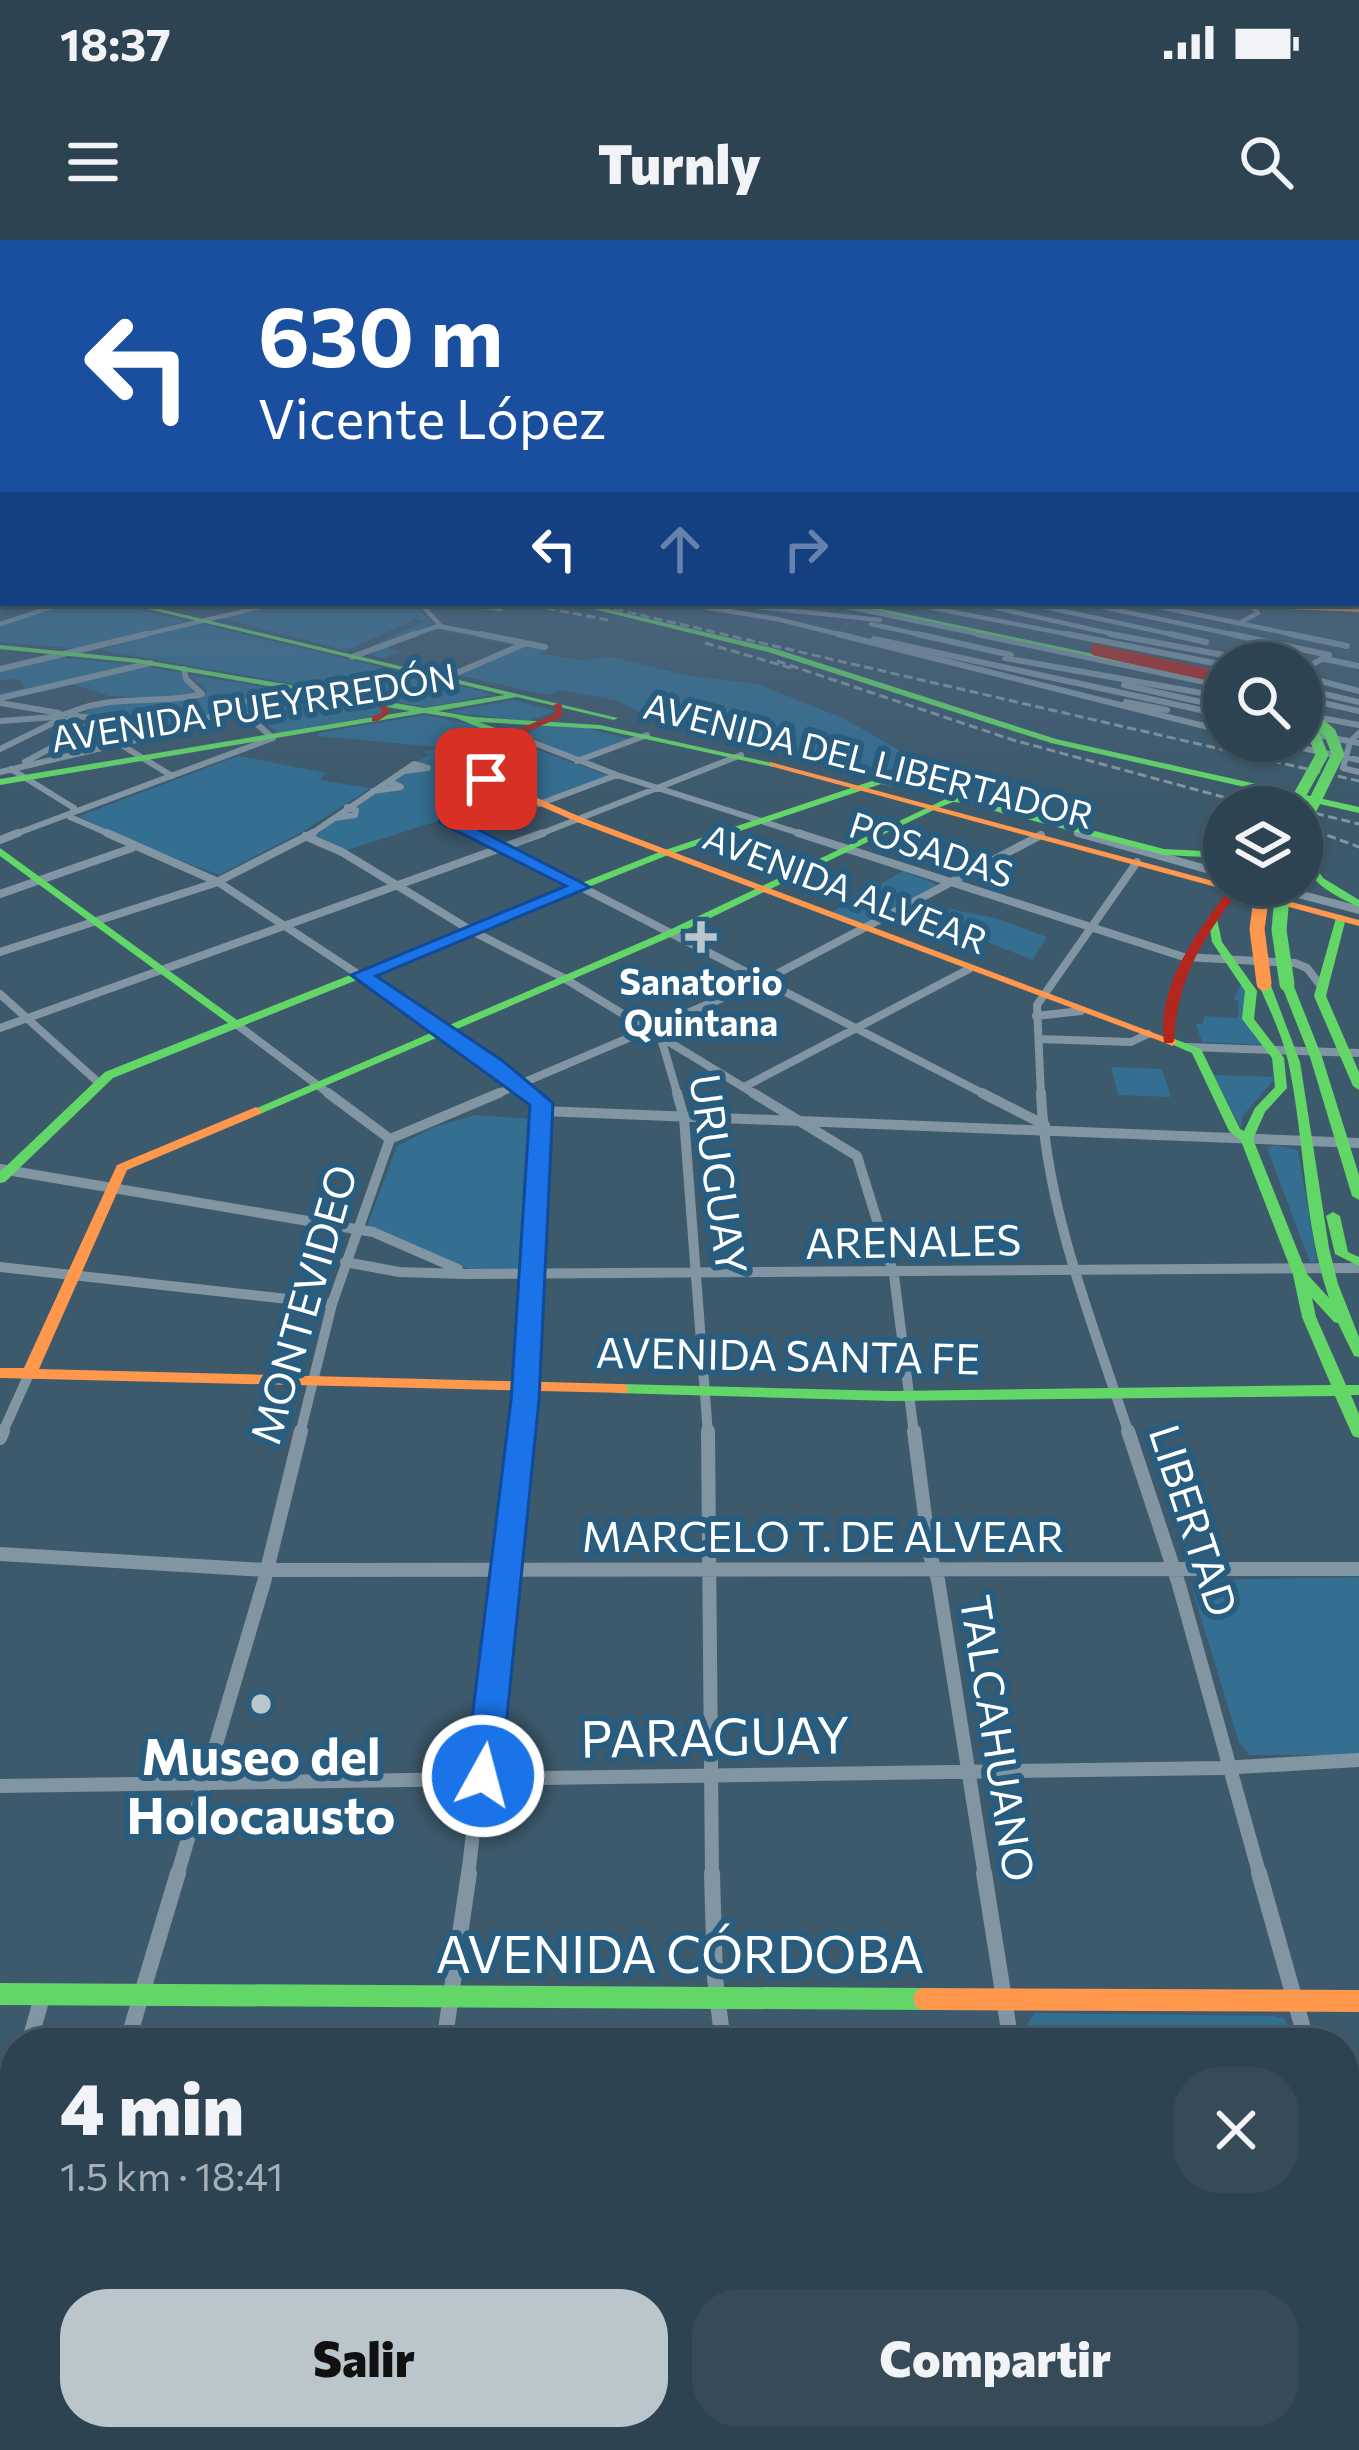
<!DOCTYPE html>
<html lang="es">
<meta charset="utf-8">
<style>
body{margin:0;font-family:Commissioner,sans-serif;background:#364a58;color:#f1f3f6;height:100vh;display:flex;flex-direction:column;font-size:45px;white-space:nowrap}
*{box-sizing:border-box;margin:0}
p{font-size:39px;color:#a7b0b7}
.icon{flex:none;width:66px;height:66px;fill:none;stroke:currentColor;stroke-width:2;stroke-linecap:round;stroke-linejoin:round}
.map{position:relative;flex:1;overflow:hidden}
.sheet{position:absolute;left:0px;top:1788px;width:1359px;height:423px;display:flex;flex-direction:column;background:#2e4351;border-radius:48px 48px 0 0;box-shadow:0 3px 9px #0004,0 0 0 3px #495c68}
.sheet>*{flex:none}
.hud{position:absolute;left:0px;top:0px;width:1359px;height:366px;box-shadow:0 3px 9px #0004,0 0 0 3px #495c68;background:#1a4fa0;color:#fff;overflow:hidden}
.controls{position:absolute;left:1203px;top:402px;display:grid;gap:24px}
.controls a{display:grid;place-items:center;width:120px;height:120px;border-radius:50%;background:#2e4351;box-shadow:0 3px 9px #0004,0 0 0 3px #495c68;font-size:60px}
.pin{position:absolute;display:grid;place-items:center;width:102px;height:102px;color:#fff;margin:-51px;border-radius:24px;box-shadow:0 6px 18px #0006}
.me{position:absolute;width:132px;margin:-66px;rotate:7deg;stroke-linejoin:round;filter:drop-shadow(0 0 9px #0008)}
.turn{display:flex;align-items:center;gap:42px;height:252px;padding:0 60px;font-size:54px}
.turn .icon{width:156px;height:156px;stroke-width:2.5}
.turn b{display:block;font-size:84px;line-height:102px}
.lanes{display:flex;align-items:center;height:114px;padding:0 60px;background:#0003;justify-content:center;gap:60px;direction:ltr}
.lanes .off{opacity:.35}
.round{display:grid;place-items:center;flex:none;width:126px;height:126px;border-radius:48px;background:#364a58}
.summary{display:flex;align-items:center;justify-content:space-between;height:204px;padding:0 60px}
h1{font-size:72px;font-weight:800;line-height:90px}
.action{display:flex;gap:24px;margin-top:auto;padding:24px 60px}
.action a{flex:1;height:138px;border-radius:48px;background:#bbc5cc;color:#111;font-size:48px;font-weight:800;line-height:138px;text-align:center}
.action a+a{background:#364a58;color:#f1f3f6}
.status{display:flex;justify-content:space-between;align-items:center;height:84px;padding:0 60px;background:#2e4351;direction:ltr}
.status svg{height:33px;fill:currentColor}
header{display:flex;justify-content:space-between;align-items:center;height:156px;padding:0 60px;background:#2e4351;font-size:54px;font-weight:800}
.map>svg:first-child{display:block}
.green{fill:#346e91}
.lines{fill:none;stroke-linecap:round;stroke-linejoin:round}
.street-far5{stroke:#8295a2;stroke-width:4.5}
.street-far4{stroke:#8295a2;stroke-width:6}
.street-far3{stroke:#8295a2;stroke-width:8}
.street-far2{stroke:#8295a2;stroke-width:10}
.street-far1{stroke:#8295a2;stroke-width:14}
.street{stroke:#8295a2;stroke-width:16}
.fast{fill:#63d668;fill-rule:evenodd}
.slow{fill:#ff974d;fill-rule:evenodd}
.jam{fill:#b3261e;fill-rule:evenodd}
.rail{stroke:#8395a2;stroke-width:3;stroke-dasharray:9 4.5;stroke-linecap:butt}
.fast-bridge-far1{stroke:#63d668;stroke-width:12}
.fast-bridge{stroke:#63d668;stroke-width:15}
.slow-bridge{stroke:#ff974d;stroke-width:15}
.jam-bridge{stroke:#b3261e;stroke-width:12}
.route{fill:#1a73e8;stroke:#114b97;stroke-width:3}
.poi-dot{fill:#bbc5cc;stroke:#295d80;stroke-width:4.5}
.labels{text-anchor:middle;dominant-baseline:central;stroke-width:12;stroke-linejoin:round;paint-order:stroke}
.far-street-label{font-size:36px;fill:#fff;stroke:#295d80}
.far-poi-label{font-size:36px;font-weight:bold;fill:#fff;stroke:#295d80}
.street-label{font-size:42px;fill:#fff;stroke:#295d80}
.near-street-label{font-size:51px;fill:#fff;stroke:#295d80}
.near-poi-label{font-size:51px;font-weight:bold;fill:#fff;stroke:#295d80}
</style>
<div class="status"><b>18:37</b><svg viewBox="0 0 49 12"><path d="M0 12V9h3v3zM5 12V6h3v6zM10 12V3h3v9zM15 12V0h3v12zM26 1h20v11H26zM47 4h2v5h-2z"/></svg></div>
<header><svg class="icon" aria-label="menu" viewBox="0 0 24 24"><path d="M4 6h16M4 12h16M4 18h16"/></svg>Turnly<svg class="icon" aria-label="search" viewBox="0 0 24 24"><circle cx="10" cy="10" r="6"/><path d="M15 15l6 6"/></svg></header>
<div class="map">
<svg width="1359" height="2210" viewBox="0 0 1359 2210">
<rect width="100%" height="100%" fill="#3d596c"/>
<path class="green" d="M 69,363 L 114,363 L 185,381 L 85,409 L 0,402 L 0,386 Z
M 293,363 L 413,363 L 430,381 L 427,388 L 434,387 L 546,409 L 541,414 L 586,421 L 607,416 L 685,435 L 757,444 L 843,478 L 913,518 L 880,535 L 863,534 L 655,479 L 615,460 L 560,450 L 547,455 L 457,435 L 513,405 L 434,389 L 387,408 L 402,412 L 383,418 L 371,415 L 377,411 L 372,406 L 426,381 L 415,379 L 346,411 L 223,378 Z
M 197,383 L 489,453 L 493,455 L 426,467 L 100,410 Z
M 58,418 L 66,418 L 138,425 L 0,457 L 0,453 L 25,448 L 19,439 L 0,440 L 0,430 Z
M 150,427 L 181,433 L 184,441 L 201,452 L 166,458 L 109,456 L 72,444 Z
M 190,435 L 269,448 L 170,489 L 122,501 L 100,491 L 121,479 L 83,473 C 122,452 164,469 205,455 L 207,450 Z
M 284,451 L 379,467 L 384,471 L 375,476 L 278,493 L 243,466 Z
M 514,460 L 556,471 L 528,481 L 448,472 Z
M 423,475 L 485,487 L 506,499 L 507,508 L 481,530 L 481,539 L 458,545 L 467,538 L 444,543 L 450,553 L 441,580 L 344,611 L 313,596 L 323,590 L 319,586 L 428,515 L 424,511 L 439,507 L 317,496 L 319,493 Z
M 543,485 L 586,488 L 633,500 L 576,519 L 527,495 Z
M 529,508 L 536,509 L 609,536 L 540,560 L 494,540 Z
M 238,516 L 327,533 L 319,540 L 371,548 L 302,592 L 219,635 L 119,597 L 79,576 Z
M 903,631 L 938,645 L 864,684 L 830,673 Z
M 940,667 L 995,678 L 1047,697 L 1033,720 L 922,677 Z
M 1241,744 L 1247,748 L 1244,772 L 1268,805 L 1202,802 L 1196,784 L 1202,784 L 1205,776 L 1238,778 L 1238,761 L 1234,759 Z
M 1111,827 L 1162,829 L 1171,857 L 1118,855 Z
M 1214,835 L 1276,837 L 1242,877 L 1241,888 Z
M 475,875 L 533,879 L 523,1022 L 517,1029 L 469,1029 L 367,986 L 397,906 L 434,887 Z
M 1275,905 L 1298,910 L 1317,1022 L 1310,1022 L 1267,908 Z
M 1359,1337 L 1359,1515 L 1250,1515 L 1239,1503 L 1192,1348 L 1207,1340 Z
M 1034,1773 L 1273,1776 L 1284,1778 L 1296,1803 L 1026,1803 L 1024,1790 Z
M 1344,1976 L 1359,2030 L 1359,2101 L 1344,2101 Z
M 1344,2166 L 1359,2166 L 1359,2210 L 1093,2210 L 1091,2196 L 1344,2196 Z"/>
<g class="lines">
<path class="street-far5" d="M 420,363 L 441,386
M 454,363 L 501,369
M 678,363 L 777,379 L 850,397
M 829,363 L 992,397
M 907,363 L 1082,397
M 974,363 L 1126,397
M 1026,363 L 1184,397
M 1083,363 L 1245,397
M 1141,363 L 1305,397
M 739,365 L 880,380
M 1241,382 L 1258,373 L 1254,369
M 0,384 L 64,363
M 871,384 L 931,397
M 134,397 L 278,363
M 407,397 L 438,386 L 495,397"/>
<path class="street-far4" d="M 480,394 L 545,407
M 838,394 L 1224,491
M 917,394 L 1011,415
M 977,394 L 1224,446
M 1067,394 L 1224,425
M 1110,394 L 1266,423
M 1170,394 L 1206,402
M 1231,394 L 1329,415
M 1290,394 L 1347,406
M 874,399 L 1224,475
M 352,417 L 415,394
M 1005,418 L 1224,457
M 1325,419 L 1359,426
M 0,429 L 147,394
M 1302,430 L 1329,415
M 1302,436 L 1359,451
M 445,438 L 524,404
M 1124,445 L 1224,467
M 1302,449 L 1359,462
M 0,458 L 151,423
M 1302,458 L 1359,471
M 1126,462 L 1167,470
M 0,463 L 59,473
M 74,471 C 116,454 159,465 202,454 L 186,439 L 184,429
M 74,471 L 76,476 L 65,481 L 53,478 Z
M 76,476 L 118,481
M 1311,476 L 1359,485
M 0,481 L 54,477
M 83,487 L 113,501
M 1302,492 L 1359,503
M 1359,493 L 1350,502 L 1343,528 L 1359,532
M 524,499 L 617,535 L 808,596
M 1269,501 L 1359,520
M 120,504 L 172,536
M 0,509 L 57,481
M 577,521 L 647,495
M 25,522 L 86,489
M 11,529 L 74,568 L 70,577 L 114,596
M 0,532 L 178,490 L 283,446
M 880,539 L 923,526
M 881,541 L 960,556 L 1007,572
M 373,551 L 401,547 L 389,541
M 539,564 L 617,535
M 335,578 L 355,575 L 356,570 L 347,567
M 1077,593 L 1089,596
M 10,596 L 273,498 L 236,466
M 308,596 L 414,524 L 428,528 L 404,531
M 535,596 L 741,515"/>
<path class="street-far3" d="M 107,593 L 218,642 L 443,790 L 532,856
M 798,593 L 1184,717 L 1295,723 L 1307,728 L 1321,746
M 1078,593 L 1224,634
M 305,596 L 342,612 L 472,691 L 562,737 L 758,856
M 0,600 L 18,593
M 1264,645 L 1359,670
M 581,647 L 988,856
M 0,654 L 132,608
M 0,712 L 215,643 L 313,593
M 0,754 L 99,843
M 1036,776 L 1081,771
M 236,784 L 332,856
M 0,788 L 543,593
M 660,795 L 678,856
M 1039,799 L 1131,802 L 1148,794
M 1188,807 L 1359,813
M 746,846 L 969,729
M 492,856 L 765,740 L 1041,595
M 1041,856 L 1037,765 L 1137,622"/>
<path class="street-far2" d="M 328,853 L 390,899
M 677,853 L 684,878 L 708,1194
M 753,853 L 857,916 L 894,1035 L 914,1194
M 982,853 L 1045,885
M 1041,853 C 1046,970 1093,1084 1129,1194
M 542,871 L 1359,903
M 0,929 L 373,992 L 458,1029
M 345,1022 L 399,1032 L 465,1034 L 1359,1028
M 0,1027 L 332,1064
M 2,1194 L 29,1134
M 300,1194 L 332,1064 L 390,899 L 499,853
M 520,1194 L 542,863 L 528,853"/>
<path class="street-far1" d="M 708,1191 L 712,1636
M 914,1191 L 930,1315 L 938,1340 L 985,1636
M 1128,1191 L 1179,1345 L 1260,1636
M 0,1198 L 3,1191
M 0,1314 L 266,1330 L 1359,1329
M 0,1546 L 1220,1528 L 1359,1520
M 177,1636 L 264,1342 L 301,1191
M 468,1636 L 520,1191"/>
<path class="street" d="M 712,1633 L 715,1738 L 723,1803
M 984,1633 L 1011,1803
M 1259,1633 L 1307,1803
M 29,1803 L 43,1754
M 127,1803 L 178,1633
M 444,1803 L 469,1633
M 0,1904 L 15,1852
M 1344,1931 L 1359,1984
M 0,2103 L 15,2104
M 1344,2117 L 1359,2118
M 721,2196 L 721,2210
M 1074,2196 L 1077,2210
M 7,2210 L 15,2184
M 384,2210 L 386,2196"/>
<path class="fast" d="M 0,330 L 3,331 L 3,335 L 0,334 Z
M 123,363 L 135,363 L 618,478 L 614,480 L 517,457 L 438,471 L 473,477 L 600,485 L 777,524 L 773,527 L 600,489 L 479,482 L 512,494 L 517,506 L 510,519 L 507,520 L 503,517 L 509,506 L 505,498 L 456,478 L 424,473 L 0,545 L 0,539 L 410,471 L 138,423 L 0,409 L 0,405 L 138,419 L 424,468 L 505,455 Z
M 569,363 L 581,363 L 773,408 L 1056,499 L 1359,567 L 1359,573 L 1051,503 L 768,412 Z
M 841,363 L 854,363 L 1122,420 L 1118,422 Z
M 881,538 L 884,539 L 884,543 L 668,615 L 113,838 L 5,942 L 0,943 L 0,932 L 105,832 L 228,783 L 0,616 L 0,608 L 237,780 L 662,611 Z
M 952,556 L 974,558 L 979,561 L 974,564 L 953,562 L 938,568 L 675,695 L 260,874 L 256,875 L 250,871 L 667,691 Z
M 999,566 L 1164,609 L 1224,612 L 1224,618 L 1164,615 L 996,571 L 996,567 Z
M 1302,610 L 1305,611 L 1323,638 L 1359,660 L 1359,667 C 1335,656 1302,640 1302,610 Z
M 1341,675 L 1346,678 L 1326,756 L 1359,832 L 1359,850 L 1353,846 L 1314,756 L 1336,678 Z
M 1208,677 L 1217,679 L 1222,702 L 1257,751 L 1254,779 L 1284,818 L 1287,848 L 1265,872 L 1253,899 L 1307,1034 L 1329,1058 C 1303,982 1305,899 1288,821 C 1282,794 1269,769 1258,743 L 1260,741 L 1264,740 L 1270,743 L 1300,822 L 1329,1008 L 1338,1044 L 1359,1097 L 1359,1117 L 1354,1116 L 1338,1083 L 1334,1082 L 1312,1058 L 1316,1077 L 1346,1145 L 1359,1145 L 1359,1155 L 1351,1155 L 1359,1174 L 1359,1198 L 1353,1196 L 1351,1192 L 1335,1156 L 892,1161 L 616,1153 L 613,1149 L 616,1145 L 621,1144 L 892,1151 L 1331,1145 L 1302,1077 L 1293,1035 L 1241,901 L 1229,891 L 1192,813 L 1166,802 L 1172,798 L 1201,809 L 1240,889 L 1244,891 L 1255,868 L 1275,847 L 1272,818 L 1242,779 L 1245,751 L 1212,702 Z
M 1287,741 L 1293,744 L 1322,817 L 1359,935 L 1359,960 L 1352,956 L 1310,817 L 1281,744 Z
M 1333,972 L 1340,976 L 1348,1012 L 1359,1017 L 1359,1026 L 1335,1014 L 1326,976 Z
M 0,1743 L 924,1748 L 932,1751 L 935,1759 L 932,1767 L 924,1770 L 0,1765 Z"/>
<path class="slow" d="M 1194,363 L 1359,365 L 1359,372 L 1197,365 Z
M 770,522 L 1359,680 L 1359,686 L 770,526 Z
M 483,537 L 489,537 L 583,578 L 1178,802 L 1172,806 L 1168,804 L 577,582 L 483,541 Z
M 256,867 L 262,871 L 260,874 L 127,930 L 39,1129 L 621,1144 L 626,1145 L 629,1149 L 626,1153 L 0,1138 L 0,1128 L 24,1128 L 117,925 Z
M 924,1748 L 1359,1750 L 1359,1772 L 924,1770 L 916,1767 L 913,1759 L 916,1751 Z"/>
<path class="jam" d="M 382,462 L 385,462 L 390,473 L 378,481 L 372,481 L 372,477 L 382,472 L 378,464 Z
M 558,463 L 562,465 L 562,477 L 528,491 C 515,532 473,542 449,574 L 449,578 L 585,645 L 586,647 L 581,650 L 442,581 L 439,574 L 461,550 L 508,515 L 521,488 L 555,474 L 554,465 Z
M 1231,647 L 1240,649 C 1203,699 1177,737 1174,801 L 1172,803 L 1164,803 C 1156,745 1198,691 1231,647 Z"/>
<path class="rail" d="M 520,363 L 608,380
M 588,363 L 1359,541
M 705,403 L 791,428
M 777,421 L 1013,500 L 1260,567
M 1244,556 L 1289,567
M 1302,570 L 1359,584
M 1302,586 L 1359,607"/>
<path class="fast-bridge-far1" d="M 1302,469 L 1330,493 L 1338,514 L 1302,587
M 1293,567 L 1322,515 L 1311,488"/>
<path class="fast-bridge" d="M 1283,645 L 1279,690 L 1287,744"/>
<path class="slow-bridge" d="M 1263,645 L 1257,689 L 1264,743"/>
<path class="jam-bridge" d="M 1096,410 L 1224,438"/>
</g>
<linearGradient id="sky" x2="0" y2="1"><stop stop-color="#22313b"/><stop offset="0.44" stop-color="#516a83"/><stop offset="1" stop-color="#516a83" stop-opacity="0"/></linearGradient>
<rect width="1359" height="552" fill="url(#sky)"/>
<path class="route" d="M 480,536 L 494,539 L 458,563 L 454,577 L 590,647 L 376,736 L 503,821 L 553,863 L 539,1160 L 501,1536 L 496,1547 L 483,1552 L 470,1547 L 465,1536 L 511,1160 L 530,865 L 351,735 L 566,646 L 439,582 L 445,557 Z"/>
<g class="poi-dot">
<path d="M695 679h12v12h12v12h-12v12h-12v-12h-12v-12h12z"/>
<circle cx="261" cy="1464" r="12"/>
</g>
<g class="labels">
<g class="far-street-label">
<text transform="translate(253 466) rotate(-9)">AVENIDA PUEYRREDÓN</text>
<text transform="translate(869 519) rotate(14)">AVENIDA DEL LIBERTADOR</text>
<text transform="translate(932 608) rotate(18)">POSADAS</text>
<text transform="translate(846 647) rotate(21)">AVENIDA ALVEAR</text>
</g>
<g class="far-poi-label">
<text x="701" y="740">Sanatorio<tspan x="701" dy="41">Quintana</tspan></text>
</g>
<g class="street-label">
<text transform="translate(720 934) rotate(82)">URUGUAY</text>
<text transform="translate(913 1000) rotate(-1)">ARENALES</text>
<text transform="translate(302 1064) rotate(-74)">MONTEVIDEO</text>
<text transform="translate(788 1114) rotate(1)">AVENIDA SANTA FE</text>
<text transform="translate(1195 1280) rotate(72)">LIBERTAD</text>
<text x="823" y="1295">MARCELO T. DE ALVEAR</text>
<text transform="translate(999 1498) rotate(81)">TALCAHUANO</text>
</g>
<g class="near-street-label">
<text transform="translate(715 1495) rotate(-1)">PARAGUAY</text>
<text x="680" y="1712">AVENIDA CÓRDOBA</text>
</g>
<g class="near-poi-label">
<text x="261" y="1514">Museo del<tspan x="261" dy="59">Holocausto</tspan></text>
</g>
</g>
</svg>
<div class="controls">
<a><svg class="icon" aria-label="search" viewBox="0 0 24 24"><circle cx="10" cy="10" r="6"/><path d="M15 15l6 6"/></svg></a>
<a><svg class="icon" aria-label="layers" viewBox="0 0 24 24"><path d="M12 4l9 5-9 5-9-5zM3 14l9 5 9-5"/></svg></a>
</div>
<div class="pin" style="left:486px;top:539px;background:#d93025"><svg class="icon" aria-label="arrive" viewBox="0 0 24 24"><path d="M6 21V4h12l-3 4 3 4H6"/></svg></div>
<svg class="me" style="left:483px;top:1536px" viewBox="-20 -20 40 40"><circle r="17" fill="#1a73e8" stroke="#fff" stroke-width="3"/><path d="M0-11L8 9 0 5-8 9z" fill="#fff"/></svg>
<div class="hud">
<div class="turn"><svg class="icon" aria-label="left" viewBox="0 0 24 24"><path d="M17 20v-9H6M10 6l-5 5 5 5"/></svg><div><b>630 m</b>Vicente López</div></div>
<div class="lanes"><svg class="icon" aria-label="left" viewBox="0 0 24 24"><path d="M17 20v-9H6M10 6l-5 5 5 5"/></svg><svg class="icon off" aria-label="ahead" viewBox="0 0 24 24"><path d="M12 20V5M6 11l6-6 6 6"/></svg><svg class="icon off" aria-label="right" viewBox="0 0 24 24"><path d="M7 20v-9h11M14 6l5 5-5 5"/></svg></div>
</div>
<section class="sheet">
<div class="summary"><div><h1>4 min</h1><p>1.5 km · 18:41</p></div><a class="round"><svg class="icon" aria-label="close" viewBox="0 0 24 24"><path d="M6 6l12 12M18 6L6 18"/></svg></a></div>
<div class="action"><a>Salir</a><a>Compartir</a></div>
</section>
</div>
